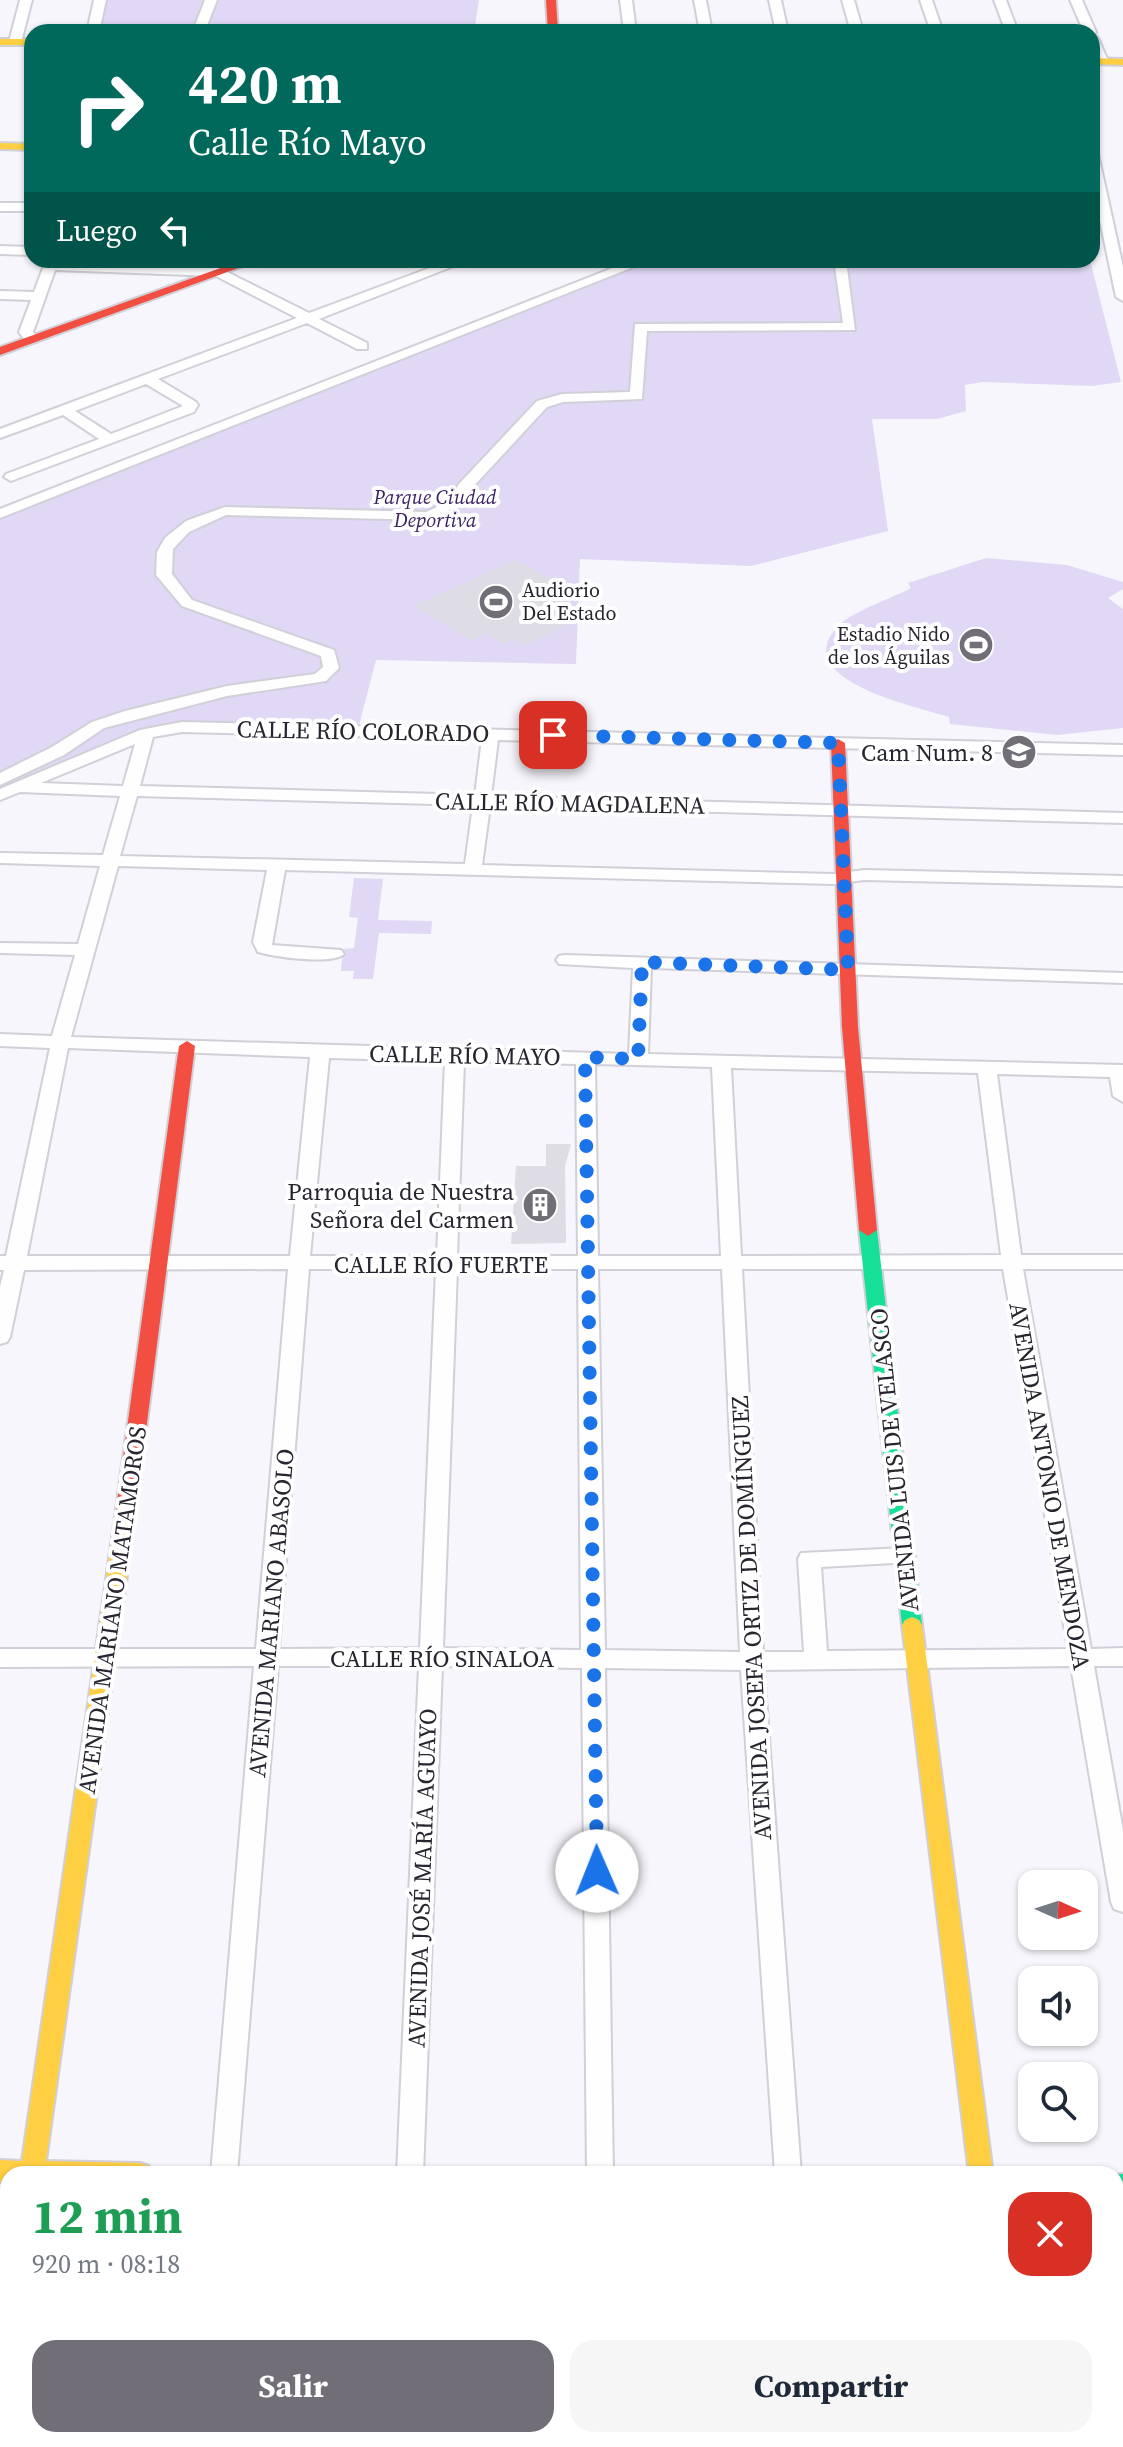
<!DOCTYPE html>
<html lang="es">
<meta charset="utf-8">
<style>
body{margin:0;font-family:"Source Serif 4",serif;background:#f6f6f7;color:#1f2937;height:100vh;display:flex;flex-direction:column;font-size:30px;white-space:nowrap}
*{box-sizing:border-box;margin:0}
p{font-size:26px;color:#747a83}
.icon{flex:none;width:44px;height:44px;fill:none;stroke:currentColor;stroke-width:2;stroke-linecap:round;stroke-linejoin:round}
.map{position:relative;flex:1;overflow:hidden}
.side{position:absolute;left:0px;top:2166px;width:1124px;height:282px;display:flex;flex-direction:column;background:#fff;border-radius:24px 24px 0 0;box-shadow:0 2px 6px #0004}
.side>*{flex:none}
.hud{position:absolute;left:24px;top:24px;width:1076px;height:244px;border-radius:24px;box-shadow:0 2px 6px #0004;background:#00695c;color:#fff;overflow:hidden}
.needle{width:52px;rotate:93deg}
.tools{position:absolute;left:1018px;top:1870px;display:grid;gap:16px}
.tools a{display:grid;place-items:center;width:80px;height:80px;border-radius:16px;background:#fff;box-shadow:0 2px 6px #0004;font-size:40px}
.pin{position:absolute;display:grid;place-items:center;width:68px;height:68px;color:#fff;margin:-34px;border-radius:16px;box-shadow:0 4px 12px #0006}
.me{position:absolute;width:88px;margin:-44px;rotate:359deg;stroke-linejoin:round;filter:drop-shadow(0 0 6px #0008)}
.turn{display:flex;align-items:center;gap:28px;height:168px;padding:0 32px;font-size:36px}
.turn .icon{width:104px;height:104px;stroke-width:2.5}
.turn b{display:block;font-size:56px;line-height:68px}
.then{display:flex;align-items:center;height:76px;padding:0 32px;background:#0003;gap:16px;font-size:30px}
.round{display:grid;place-items:center;flex:none;width:84px;height:84px;border-radius:24px;background:#f6f6f7}
.overview{display:flex;align-items:center;justify-content:space-between;height:136px;padding:0 32px}
h1{font-size:48px;font-weight:700;line-height:60px;color:#1e9e55}
.cta{display:flex;gap:16px;margin-top:auto;padding:16px 32px}
.cta a{flex:1;height:92px;border-radius:24px;background:#716e77;color:#fff;font-size:32px;font-weight:700;line-height:92px;text-align:center}
.cta a+a{background:#f6f6f7;color:#1f2937}
.map>svg:first-child{display:block}
.green{fill:#e0d8f5}
.building{fill:#dedce4}
.lines{fill:none;stroke-linecap:round;stroke-linejoin:round}
.street-casing{stroke:#d1cfd7;stroke-width:4}
.fast-casing{stroke:#d1cfd7;stroke-width:4}
.slow-casing{stroke:#d1cfd7;stroke-width:4}
.jam-casing{stroke:#d1cfd7;stroke-width:4}
.street{fill:#fefeff;fill-rule:evenodd}
.fast{fill:#16e098;fill-rule:evenodd}
.slow{fill:#ffcf43;fill-rule:evenodd}
.jam{fill:#f24e42;fill-rule:evenodd}
.route{stroke:#1a73e8;stroke-width:14;stroke-dasharray:0 25.2}
.labels{text-anchor:middle;dominant-baseline:central;stroke-width:8;stroke-linejoin:round;paint-order:stroke}
.far-park-label{font-size:20px;font-style:italic;fill:#3d2264;stroke:#fff}
.far-poi-label{font-size:20px;fill:#292530;stroke:#fff;text-anchor:start}
.street-label{font-size:24px;fill:#292530;stroke:#fff}
.poi-label{font-size:24px;fill:#292530;stroke:#fff;text-anchor:end}
</style>
<div class="map">
<svg width="1123" height="2447" viewBox="0 0 1123 2447">
<rect width="100%" height="100%" fill="#f7f6fc"/>
<path class="green" d="M 106,0 L 479,0 L 474,32 L 99,30 Z
M 646,260 L 1090,260 L 1121,382 L 1092,386 L 982,382 L 965,385 L 966,411 L 937,419 L 872,419 L 888,531 L 751,566 L 580,559 L 576,664 L 376,660 L 358,729 L 149,728 L 0,790 L 0,514 Z
M 986,558 L 1067,565 L 1123,582 L 1123,589 L 1108,598 L 1123,609 L 1123,728 L 1057,735 L 950,724 L 949,717 C 918,707 785,680 839,625 C 854,611 892,598 911,588 L 908,583 Z
M 354,878 L 383,879 L 378,920 L 432,921 L 431,934 L 379,933 L 373,979 L 353,979 L 354,971 L 341,971 L 343,949 L 354,948 L 358,918 L 349,917 Z"/>
<path class="building" d="M 516,560 L 576,593 L 563,599 L 580,608 L 567,614 L 578,620 L 525,645 L 515,639 L 504,644 L 486,633 L 472,640 L 414,606 Z
M 546,1144 L 571,1144 L 565,1166 L 566,1243 L 511,1244 L 516,1166 L 546,1166 Z"/>
<g class="lines">
<defs>
<path id="street" d="M 20,0 L 32,0 L 21,42 L 15,45 L 9,42 Z
M 94,0 L 106,0 L 99,32 L 87,32 Z
M 205,0 L 217,0 L 206,28 L 200,31 L 194,28 Z
M 620,0 L 632,0 L 636,32 L 624,32 Z
M 694,0 L 706,0 L 712,32 L 700,32 Z
M 769,0 L 781,0 L 788,32 L 776,32 Z
M 842,0 L 854,0 L 863,32 L 851,32 Z
M 920,0 L 932,0 L 943,32 L 931,32 Z
M 994,0 L 1006,0 L 1018,32 L 1006,32 Z
M 1070,0 L 1082,0 L 1096,32 L 1093,35 L 1098,38 L 1108,61 L 1106,63 L 1096,61 L 1092,51 L 1092,32 L 1084,32 Z
M 1092,150 L 1098,154 L 1123,267 L 1123,301 L 1116,297 L 1092,182 Z
M 0,203 L 32,203 L 32,211 L 0,211 Z
M 0,246 L 32,247 L 32,255 L 0,254 Z
M 46,260 L 219,268 L 309,313 L 451,260 L 469,260 L 319,319 L 367,343 L 367,349 L 357,349 L 307,323 L 158,379 L 196,402 L 198,405 L 194,412 L 11,481 L 4,477 L 6,474 L 99,439 L 63,415 L 0,438 L 0,429 L 297,318 L 216,276 L 55,270 L 33,332 L 38,339 L 31,343 L 26,342 L 19,332 L 31,300 L 0,299 L 0,291 L 34,292 ZM 146,384 L 183,406 L 111,434 L 75,411 Z
M 633,260 L 651,260 L 0,518 L 0,509 Z
M 834,260 L 846,260 L 855,330 L 647,331 L 642,399 L 563,402 L 547,407 L 471,489 L 459,506 L 428,520 L 226,515 L 189,532 L 173,549 L 172,574 L 192,600 L 334,650 L 339,668 L 326,681 L 227,696 L 104,728 L 64,755 L 0,785 L 0,773 L 52,747 L 92,722 L 125,711 L 227,686 L 315,674 L 323,667 L 321,656 L 182,606 L 156,575 L 157,552 L 165,538 L 186,521 L 225,507 L 426,512 C 443,505 450,499 459,484 L 537,401 L 562,394 L 630,392 L 635,324 L 843,323 Z
M 182,722 L 1123,745 L 1123,755 L 498,740 L 491,796 L 1123,813 L 1123,823 L 490,806 L 482,865 L 834,874 L 864,870 L 1123,876 L 1123,886 L 864,880 L 834,884 L 285,870 L 272,945 L 341,950 L 344,954 C 332,965 275,957 258,952 L 253,942 L 267,870 L 118,866 L 71,1037 L 629,1054 L 633,968 L 559,964 L 556,960 L 559,956 L 565,955 L 1123,973 L 1123,983 L 651,968 L 648,1054 L 1123,1065 L 1123,1102 L 1113,1096 L 1110,1077 L 997,1074 L 1021,1255 L 1123,1255 L 1123,1269 L 1023,1269 L 1091,1649 L 1123,1648 L 1123,1666 L 1094,1666 L 1123,1831 L 1123,1912 L 1114,1909 L 1111,1902 L 1071,1666 L 764,1670 L 801,2174 L 775,2174 L 741,1670 L 605,1668 L 613,2174 L 587,2174 L 582,1668 L 442,1666 L 423,2174 L 397,2174 L 419,1666 L 278,1666 L 237,2174 L 211,2174 L 254,1666 L 0,1667 L 0,1649 L 256,1649 L 288,1269 L 24,1270 L 10,1337 L 7,1342 L 0,1344 L 0,1287 L 4,1270 L 0,1270 L 0,1256 L 6,1256 L 50,1048 L 0,1046 L 0,1034 L 52,1036 L 75,955 L 0,953 L 0,943 L 78,944 L 100,866 L 0,863 L 0,853 L 103,855 L 120,796 L 20,792 L 0,800 L 0,789 L 140,730 ZM 182,732 L 482,739 L 475,795 L 140,786 L 153,737 ZM 135,744 L 123,786 L 41,783 ZM 137,796 L 473,805 L 465,864 L 120,856 ZM 68,1048 L 310,1057 L 290,1256 L 27,1256 ZM 329,1058 L 445,1061 L 437,1256 L 310,1256 ZM 464,1061 L 576,1064 L 578,1256 L 457,1256 ZM 595,1064 L 712,1067 L 721,1256 L 598,1256 ZM 731,1068 L 978,1073 L 1001,1255 L 741,1256 ZM 309,1269 L 436,1269 L 420,1648 L 279,1649 ZM 457,1269 L 578,1269 L 581,1650 L 443,1648 ZM 598,1269 L 722,1269 L 740,1652 L 605,1650 ZM 742,1269 L 1003,1269 L 1068,1649 L 827,1651 L 821,1567 L 912,1562 L 915,1556 L 912,1550 L 904,1548 L 801,1553 L 798,1559 L 804,1652 L 763,1652 Z
M 8,2341 L 8,2423 L 0,2427 L 0,2344 Z
M 186,2440 L 214,2440 L 214,2447 L 186,2447 Z
M 386,2440 L 414,2440 L 414,2447 L 386,2447 Z
M 591,2440 L 619,2440 L 619,2447 L 591,2447 Z
M 793,2440 L 821,2440 L 821,2447 L 793,2447 Z
M 997,2440 L 1025,2440 L 1026,2447 L 998,2447 Z"/>
<path id="fast" d="M 868,1224 L 877,1230 L 922,1625 L 919,1630 L 912,1633 L 905,1630 L 902,1625 L 859,1230 Z
M 1123,2174 L 1123,2196 L 1116,2197 L 1116,2175 Z"/>
<path id="slow" d="M 0,39 L 32,39 L 32,45 L 0,45 Z
M 1092,58 L 1123,59 L 1123,65 L 1092,64 Z
M 0,143 L 32,144 L 32,150 L 0,149 Z
M 125,1510 L 132,1512 L 135,1517 L 46,2161 L 140,2163 L 149,2166 L 152,2174 L 8,2174 L 8,2182 L 0,2182 L 0,2160 L 22,2161 L 115,1517 L 118,1512 Z
M 912,1617 L 919,1620 L 922,1625 L 993,2174 L 969,2174 L 902,1625 L 905,1620 Z"/>
<path id="jam" d="M 546,0 L 556,0 L 558,32 L 548,32 Z
M 243,260 L 260,260 L 0,355 L 0,347 Z
M 838,739 L 845,743 L 858,1027 L 877,1230 L 868,1236 L 859,1230 L 842,1027 L 831,743 Z
M 187,1041 L 195,1046 L 135,1517 L 132,1522 L 118,1522 L 115,1517 L 179,1046 Z"/>
</defs>
<use href="#street" class="street-casing"/>
<use href="#fast" class="fast-casing"/>
<use href="#slow" class="slow-casing"/>
<use href="#jam" class="jam-casing"/>
<use href="#street" class="street"/>
<use href="#fast" class="fast"/>
<use href="#slow" class="slow"/>
<use href="#jam" class="jam"/>
</g>
<g class="lines">
<path class="route" d="M 553,735 L 838,743 L 848,970 L 642,962 L 638,1059 L 585,1057 L 597,1871"/>
</g>
<defs>
<symbol id="stadium-disc" viewBox="-11 -11 22 22"><circle r="9.5" fill="#716e77" stroke="#fff"/><path d="M0-5a6.5 5 0 1 0 0 10a6.5 5 0 1 0 0-10ZM-3.5-1.8h7v3.6h-7Z" fill="#fff"/></symbol>
<symbol id="school-disc" viewBox="-11 -11 22 22"><circle r="9.5" fill="#716e77" stroke="#fff"/><path d="M0-5L7-2L0 1L-7-2ZM-4 1L0 2.5L4 1V4Q0 6-4 4Z" fill="#fff"/></symbol>
<symbol id="building-disc" viewBox="-11 -11 22 22"><circle r="9.5" fill="#716e77" stroke="#fff"/><path d="M-4-6H4V6H1V3H-1V6H-4ZM-2.5-4.3h1.7v1.8h-1.7ZM.8-4.3h1.7v1.8H.8ZM-2.5-1h1.7V.8h-1.7ZM.8-1h1.7V.8H.8Z" fill="#fff"/></symbol>
</defs>
<g fill-rule="evenodd">
<use href="#stadium-disc" x="476" y="582" width="40" height="40"/>
<use href="#stadium-disc" x="956" y="625" width="40" height="40"/>
<use href="#school-disc" x="999" y="732" width="40" height="40"/>
<use href="#building-disc" x="520" y="1185" width="40" height="40"/>
</g>
<g class="labels">
<g class="far-park-label">
<text x="435" y="497">Parque Ciudad<tspan x="435" dy="23">Deportiva</tspan></text>
</g>
<g class="far-poi-label">
<text x="522" y="590">Audiorio<tspan x="522" dy="23">Del Estado</tspan></text>
<text x="950" y="634" text-anchor="end">Estadio Nido<tspan x="950" dy="23">de los Águilas</tspan></text>
</g>
<g class="street-label">
<text transform="translate(363 731) rotate(1)">CALLE RÍO COLORADO</text>
<text transform="translate(570 803) rotate(1)">CALLE RÍO MAGDALENA</text>
<text transform="translate(465 1055) rotate(1)">CALLE RÍO MAYO</text>
<text x="441" y="1264">CALLE RÍO FUERTE</text>
<text transform="translate(894 1460) rotate(-96)">AVENIDA LUIS DE VELASCO</text>
<text transform="translate(1050 1486) rotate(80)">AVENIDA ANTONIO DE MENDOZA</text>
<text transform="translate(112 1610) rotate(-82)">AVENIDA MARIANO MATAMOROS</text>
<text transform="translate(271 1613) rotate(-85)">AVENIDA MARIANO ABASOLO</text>
<text transform="translate(751 1618) rotate(-93)">AVENIDA JOSEFA ORTIZ DE DOMÍNGUEZ</text>
<text x="442" y="1658">CALLE RÍO SINALOA</text>
<text transform="translate(422 1878) rotate(-88)">AVENIDA JOSÉ MARÍA AGUAYO</text>
</g>
<g class="poi-label">
<text x="993" y="752">Cam Num. 8</text>
<text x="514" y="1191">Parroquia de Nuestra<tspan x="514" dy="28">Señora del Carmen</tspan></text>
</g>
</g>
</svg>
<div class="tools">
<a><svg class="needle" viewBox="-14 -14 28 28"><path d="M0-13l5 13h-10z" fill="#e53935"/><path d="M0 13l5-13h-10z" fill="#747a83"/></svg></a>
<a><svg class="icon" aria-label="sound" viewBox="0 0 24 24"><path d="M4 9h4l5-4v14l-5-4H4zM17 9q2 3 0 6"/></svg></a>
<a><svg class="icon" aria-label="search" viewBox="0 0 24 24"><circle cx="10" cy="10" r="6"/><path d="M15 15l6 6"/></svg></a>
</div>
<div class="pin" style="left:553px;top:735px;background:#d93025"><svg class="icon" aria-label="arrive" viewBox="0 0 24 24"><path d="M6 21V4h12l-3 4 3 4H6"/></svg></div>
<svg class="me" style="left:597px;top:1871px" viewBox="-20 -20 40 40"><circle r="19" fill="#fff"/><path d="M0-13L10 11 0 6-10 11z" fill="#1a73e8"/></svg>
<div class="hud">
<div class="turn"><svg class="icon" aria-label="right" viewBox="0 0 24 24"><path d="M7 20v-9h11M14 6l5 5-5 5"/></svg><div><b>420 m</b>Calle Río Mayo</div></div>
<div class="then">Luego<svg class="icon" aria-label="left" viewBox="0 0 24 24"><path d="M17 20v-9H6M10 6l-5 5 5 5"/></svg></div>
</div>
<section class="side">
<div class="overview"><div><h1>12 min</h1><p>920 m · 08:18</p></div><a class="round" style="background:#d93025;color:#fff"><svg class="icon" aria-label="close" viewBox="0 0 24 24"><path d="M6 6l12 12M18 6L6 18"/></svg></a></div>
<div class="cta"><a>Salir</a><a>Compartir</a></div>
</section>
</div>
